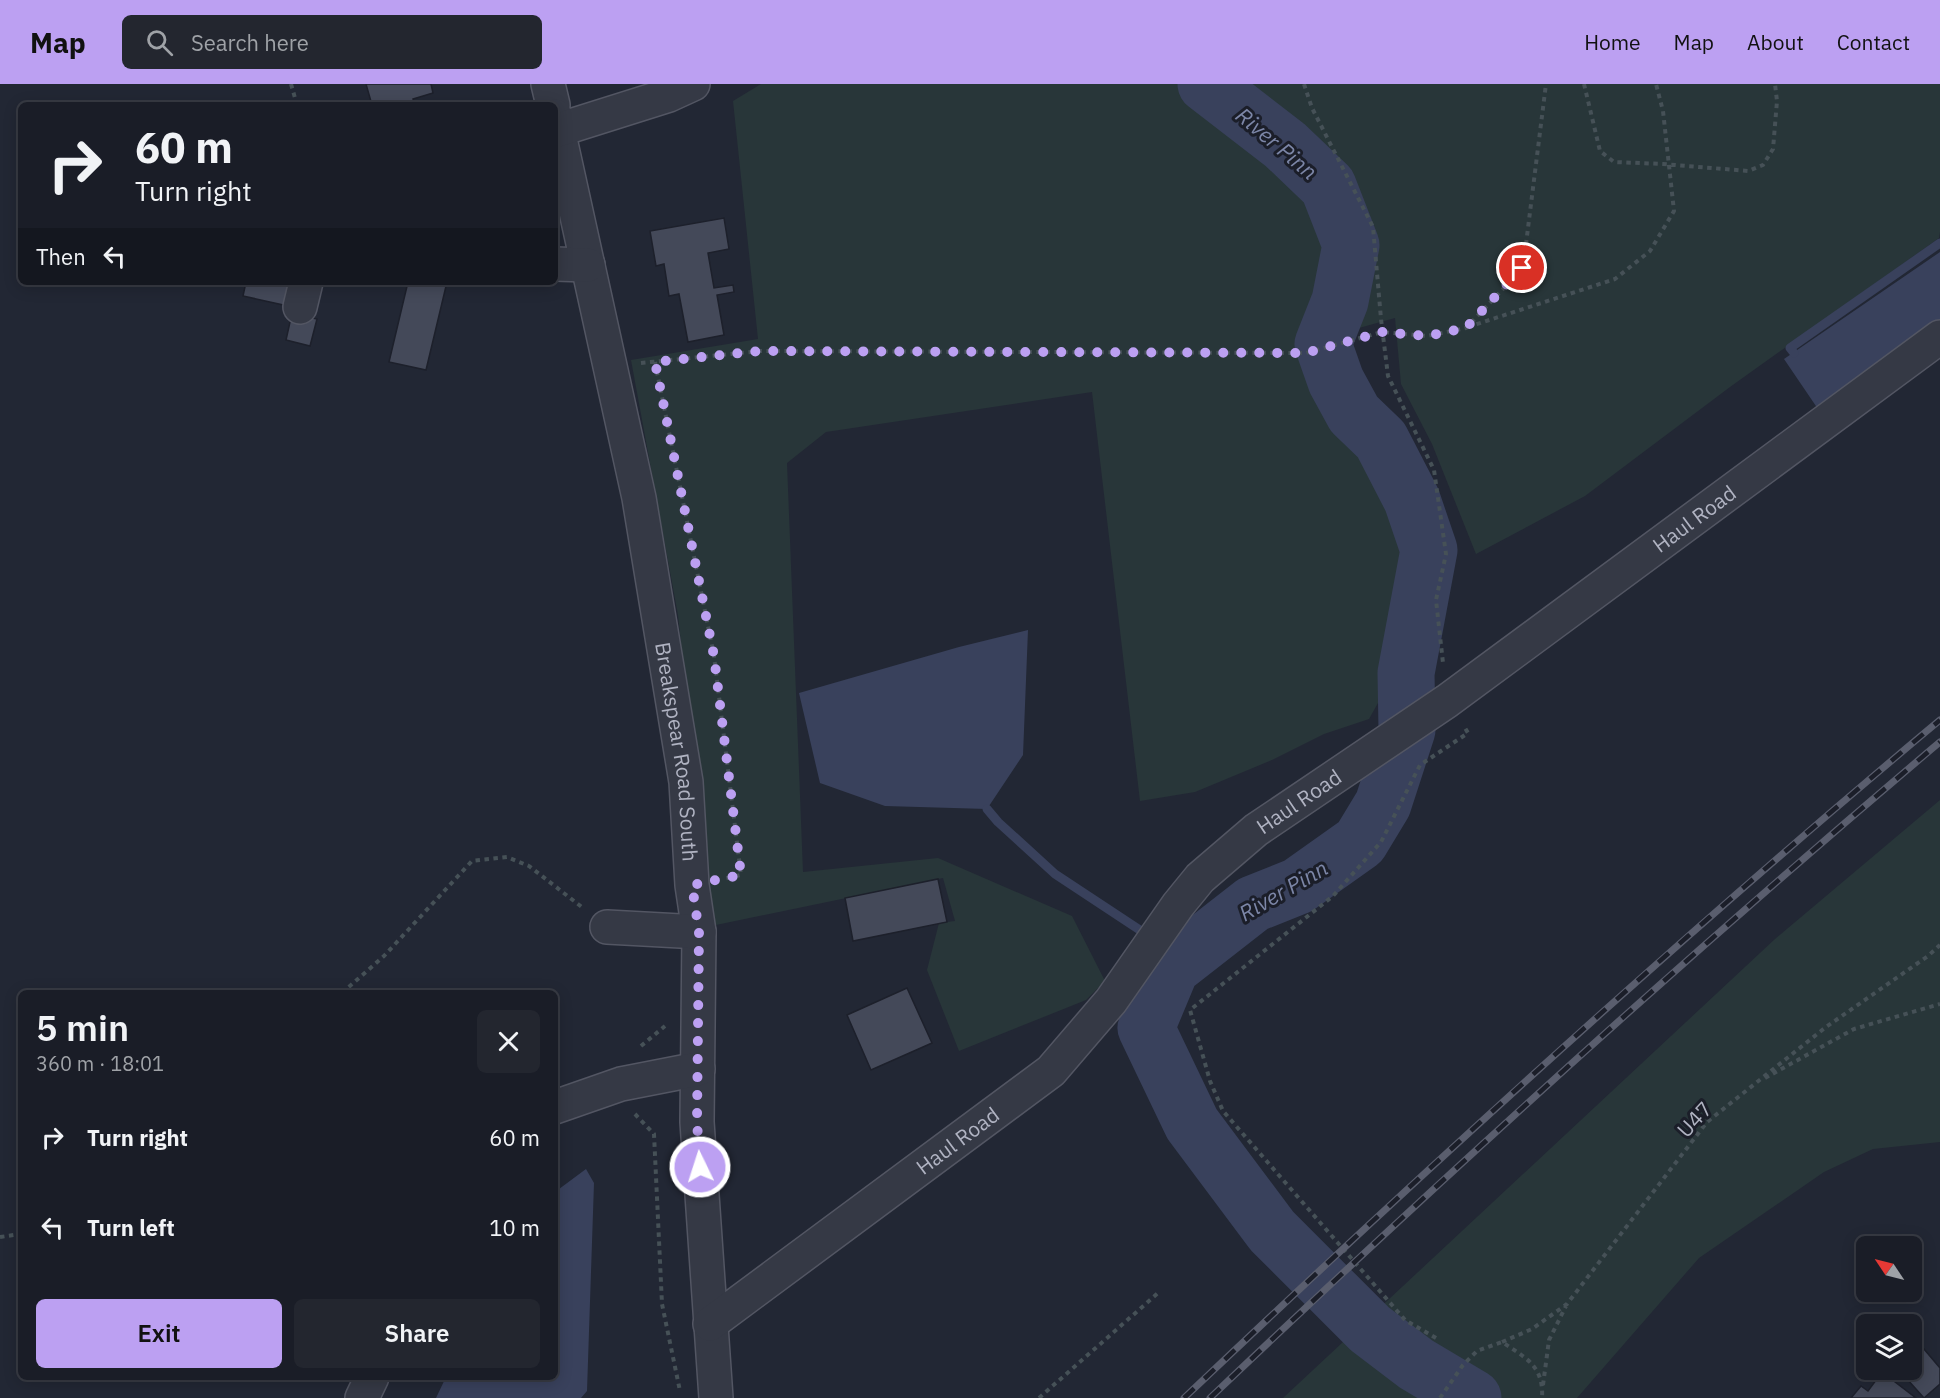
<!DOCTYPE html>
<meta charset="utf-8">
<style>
body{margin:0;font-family:"IBM Plex Sans",sans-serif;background:#23262f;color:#f1f3f6;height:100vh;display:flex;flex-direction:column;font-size:22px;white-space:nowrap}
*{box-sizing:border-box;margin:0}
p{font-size:20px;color:#9fa2a7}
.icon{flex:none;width:33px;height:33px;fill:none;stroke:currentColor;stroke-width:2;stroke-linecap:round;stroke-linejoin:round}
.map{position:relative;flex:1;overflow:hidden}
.drawer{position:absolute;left:18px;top:906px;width:540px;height:390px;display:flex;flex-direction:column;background:#1a1d27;border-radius:9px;box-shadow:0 3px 15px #0003,0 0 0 2px #383b44}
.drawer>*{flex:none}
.hud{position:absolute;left:18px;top:18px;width:540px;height:183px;border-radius:9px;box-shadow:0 3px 15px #0003,0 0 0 2px #383b44;background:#1a1d27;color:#f1f3f6;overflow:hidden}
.needle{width:39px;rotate:305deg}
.buttons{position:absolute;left:1856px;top:1152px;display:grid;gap:12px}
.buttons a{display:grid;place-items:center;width:66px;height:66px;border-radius:9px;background:#1a1d27;box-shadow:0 3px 15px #0003,0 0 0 2px #383b44;font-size:30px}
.pin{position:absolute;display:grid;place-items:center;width:51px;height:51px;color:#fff;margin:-26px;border:3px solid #fff;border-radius:50%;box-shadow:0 2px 6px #0007}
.me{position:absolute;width:66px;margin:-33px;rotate:356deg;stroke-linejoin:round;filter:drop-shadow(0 0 4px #0008)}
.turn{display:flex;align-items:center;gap:21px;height:126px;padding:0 18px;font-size:27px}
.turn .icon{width:78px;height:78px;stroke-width:2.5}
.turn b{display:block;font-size:42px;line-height:51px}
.then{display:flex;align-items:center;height:57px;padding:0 18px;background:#0003;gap:12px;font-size:22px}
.round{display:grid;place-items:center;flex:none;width:63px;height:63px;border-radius:9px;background:#23262f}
.overview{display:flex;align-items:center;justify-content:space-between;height:102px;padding:0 18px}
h1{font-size:36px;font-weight:600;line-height:45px}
.button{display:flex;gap:12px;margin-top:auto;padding:12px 18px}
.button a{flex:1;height:69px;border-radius:9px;background:#bca0f2;color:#111;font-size:24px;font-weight:600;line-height:69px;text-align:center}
.button a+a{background:#23262f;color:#f1f3f6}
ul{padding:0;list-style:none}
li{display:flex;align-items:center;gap:18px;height:90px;padding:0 18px}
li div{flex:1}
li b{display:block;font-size:22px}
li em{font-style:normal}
header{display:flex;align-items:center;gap:36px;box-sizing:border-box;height:84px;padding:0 30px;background:#bca0f2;color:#111}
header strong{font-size:28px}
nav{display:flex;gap:33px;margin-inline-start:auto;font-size:21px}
.search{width:420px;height:54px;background:#23262f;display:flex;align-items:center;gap:15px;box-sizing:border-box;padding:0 21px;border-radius:9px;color:#9fa2a7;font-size:22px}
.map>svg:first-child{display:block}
.green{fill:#283639}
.water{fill:#39415c}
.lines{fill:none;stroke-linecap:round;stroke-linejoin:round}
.stream{stroke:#39415c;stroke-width:9}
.river{stroke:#39415c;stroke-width:57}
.building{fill:#444959;stroke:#1d202b;stroke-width:1.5}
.minor-casing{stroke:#535663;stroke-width:36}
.path{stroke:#465157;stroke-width:4;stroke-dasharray:4.5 4.5;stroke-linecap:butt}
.minor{stroke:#353945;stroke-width:33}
.rail-casing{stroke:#5a5e6e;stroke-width:7}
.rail{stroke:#1b1e29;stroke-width:4.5;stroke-dasharray:14;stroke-linecap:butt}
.route{stroke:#bca0f2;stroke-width:10;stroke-dasharray:0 18}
.labels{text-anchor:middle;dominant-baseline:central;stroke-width:6;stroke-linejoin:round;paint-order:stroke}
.street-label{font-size:21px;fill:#b0b3c2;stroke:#1b1e29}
.water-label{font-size:22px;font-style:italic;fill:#7c86a7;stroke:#1b1e29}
</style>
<header>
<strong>Map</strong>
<div class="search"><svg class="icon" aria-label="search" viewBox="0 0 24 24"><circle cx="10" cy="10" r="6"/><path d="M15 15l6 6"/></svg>Search here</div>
<nav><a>Home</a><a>Map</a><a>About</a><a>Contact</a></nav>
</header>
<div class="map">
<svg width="1940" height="1314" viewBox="0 0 1940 1314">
<rect width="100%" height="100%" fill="#222734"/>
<path class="green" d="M 761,0 L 1940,0 L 1940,148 L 1939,154 L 1730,303 L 1585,412 L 1476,470 L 1432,360 L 1401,300 L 1395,234 L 1312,257 L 1318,293 L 1352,342 L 1374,364 L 1404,421 L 1418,466 L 1406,542 L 1396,587 L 1369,635 L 1324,650 L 1272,676 L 1195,708 L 1140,717 L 1092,308 L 826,348 L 787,379 L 803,788 L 938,774 L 1072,832 L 1105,897 L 1086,916 L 959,967 L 927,886 L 939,839 L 955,837 L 943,794 L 711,842 L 678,531 L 631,276 L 758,255 L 733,17 Z
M 1940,716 L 1940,1058 L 1873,1065 L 1824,1088 L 1699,1174 L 1577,1314 L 1283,1314 L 1775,855 Z"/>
<path class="water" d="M 1940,168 L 1940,245 L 1820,328 L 1784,275 Z
M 1028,546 L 1023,671 L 987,725 L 885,722 L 820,699 L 799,609 L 959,563 Z
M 586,1085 L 594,1099 L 587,1307 L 581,1314 L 436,1314 L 446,1293 L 555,1293 L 555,1108 Z"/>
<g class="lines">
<path class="stream" d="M 1794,269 L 1790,264 L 1940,159
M 987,725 L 998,738 L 1055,790 L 1164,862 L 1171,884"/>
<path class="river" d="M 1206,0 L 1285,61 L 1328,102 L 1351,161 L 1340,217 L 1323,260 L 1336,297 L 1354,330 L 1381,356 L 1412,416 L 1429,466 L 1406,589 L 1407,646 L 1383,720 L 1360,758 L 1298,802 L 1253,820 L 1171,884 L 1146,944 L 1192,1040 L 1272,1147 L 1370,1245 L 1416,1280 L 1473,1314"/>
</g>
<path class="building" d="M 366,0 L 431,0 L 433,9 L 413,15 L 415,21 L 391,21 L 391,19 L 372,21 Z
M 724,134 L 729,165 L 708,169 L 714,204 L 733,201 L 734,208 L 717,211 L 724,251 L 688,258 L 679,210 L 669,212 L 664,180 L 656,182 L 650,147 Z
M 246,198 L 294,198 L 288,222 L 243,212 Z
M 408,198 L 447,198 L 426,286 L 389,278 Z
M 292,229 L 317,235 L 310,262 L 286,256 Z
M 938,795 L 947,838 L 853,857 L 845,814 Z
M 907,904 L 932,959 L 871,986 L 847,931 Z
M 1918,1258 L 1940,1284 L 1940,1300 L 1924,1314 L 1899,1286 L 1911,1286 L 1911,1264 Z
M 1882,1288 L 1916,1314 L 1851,1314 L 1861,1302 L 1868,1307 Z"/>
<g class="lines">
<defs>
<g id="minor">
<path d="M 548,0 L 553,21"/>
<path id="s1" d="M 555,32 L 639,414 L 686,698 L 692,801 L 699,848 L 697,1038 L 716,1314"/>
<path d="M 558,46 L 669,11 L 693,0"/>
<path d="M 555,180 L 588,181"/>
<path d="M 300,223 L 306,198"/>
<path d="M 607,843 L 699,848"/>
<path d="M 555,1023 L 621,1000 L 698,985"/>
<path id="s2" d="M 710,1240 L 1051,987 L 1111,917 L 1178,821 L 1200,794 L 1256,746 L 1447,617 L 1940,253"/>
<path d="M 362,1314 L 372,1293"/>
</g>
</defs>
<use href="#minor" class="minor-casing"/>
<path class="path" d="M 291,0 L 297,21
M 1304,0 L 1312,24 L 1373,143 L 1381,235 L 1388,292 L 1434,386 L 1446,470 L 1436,516 L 1443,579
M 1584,0 L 1600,67 L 1614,78 L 1663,80 L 1748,87 L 1763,81 L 1773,65 L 1777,17 L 1775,0
M 1468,243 L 1615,195 L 1650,167 L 1674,127 L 1663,27 L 1656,0
M 655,278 L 714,572 L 741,791 L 723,795
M 641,279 L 760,267 L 1306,269 L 1382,248 L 1427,252 L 1466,244 L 1523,184 L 1546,0
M 342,909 L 384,872 L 472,777 L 507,773 L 529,782 L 583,824
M 641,962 L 665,942
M 1765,994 L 1854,945 L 1940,920
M 635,1030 L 654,1050 L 662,1220 L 680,1307
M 0,1153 L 21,1150
M 1436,1254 L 1405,1236 L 1223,1027 L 1210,997 L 1190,926 L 1333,812 L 1381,758 L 1420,681 L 1468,649 L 1465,644
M 1502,1258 L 1532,1245 L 1567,1220 L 1707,1038 L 1826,943 L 1928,872 L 1940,861
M 1543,1301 L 1549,1256 L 1566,1222
M 1039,1314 L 1158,1209
M 1440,1314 L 1463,1281 L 1477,1267 L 1502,1258 C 1526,1274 1544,1282 1542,1314"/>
<use href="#minor" class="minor"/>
<defs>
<path id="rail" d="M 1184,1314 C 1430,1081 1680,853 1940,636
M 1210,1314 C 1447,1089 1690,869 1940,658"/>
</defs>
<use href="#rail" class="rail-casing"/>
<use href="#rail" class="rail"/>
</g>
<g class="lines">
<path class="route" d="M 700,1083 L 697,1038 L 699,848 L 692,801 L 741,791 L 714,572 L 655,278 L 760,267 L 1306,269 L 1382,248 L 1427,252 L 1466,244 L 1522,184"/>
</g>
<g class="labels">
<g class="street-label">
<text stroke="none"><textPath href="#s2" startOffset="1280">Haul Road</textPath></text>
<text stroke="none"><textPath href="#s1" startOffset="648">Breakspear Road South</textPath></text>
<text stroke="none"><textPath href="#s2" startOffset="794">Haul Road</textPath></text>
<text transform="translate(1694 1035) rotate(-47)">U47</text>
<text stroke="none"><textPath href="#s2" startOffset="308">Haul Road</textPath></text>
</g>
<g class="water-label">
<text transform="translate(1277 59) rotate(40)">River Pinn</text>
<text transform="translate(1283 806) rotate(-30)">River Pinn</text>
</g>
</g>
</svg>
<div class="buttons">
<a><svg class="needle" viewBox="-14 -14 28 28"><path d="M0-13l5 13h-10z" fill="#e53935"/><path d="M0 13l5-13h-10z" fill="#9fa2a7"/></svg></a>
<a><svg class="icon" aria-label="layers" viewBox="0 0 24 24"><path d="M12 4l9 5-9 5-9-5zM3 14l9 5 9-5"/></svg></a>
</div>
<div class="pin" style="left:1522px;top:184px;background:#d93025"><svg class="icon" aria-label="arrive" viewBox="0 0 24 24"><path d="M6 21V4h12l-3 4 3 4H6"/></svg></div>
<svg class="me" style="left:700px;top:1083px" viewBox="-20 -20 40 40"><circle r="17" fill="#bca0f2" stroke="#fff" stroke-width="3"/><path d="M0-11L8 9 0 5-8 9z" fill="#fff"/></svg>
<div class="hud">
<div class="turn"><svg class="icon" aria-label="right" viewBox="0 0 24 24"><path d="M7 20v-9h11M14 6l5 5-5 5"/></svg><div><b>60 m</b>Turn right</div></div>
<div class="then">Then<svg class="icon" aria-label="left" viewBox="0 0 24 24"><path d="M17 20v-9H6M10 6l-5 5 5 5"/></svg></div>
</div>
<section class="drawer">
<div class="overview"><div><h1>5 min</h1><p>360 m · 18:01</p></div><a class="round"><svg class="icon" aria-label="close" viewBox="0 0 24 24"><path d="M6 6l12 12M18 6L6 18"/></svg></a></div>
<ul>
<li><svg class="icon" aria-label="right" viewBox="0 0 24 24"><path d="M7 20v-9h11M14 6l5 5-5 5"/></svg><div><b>Turn right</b></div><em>60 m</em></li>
<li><svg class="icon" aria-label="left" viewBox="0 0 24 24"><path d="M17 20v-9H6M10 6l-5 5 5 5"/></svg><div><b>Turn left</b></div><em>10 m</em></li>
</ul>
<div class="button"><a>Exit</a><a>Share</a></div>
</section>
</div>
